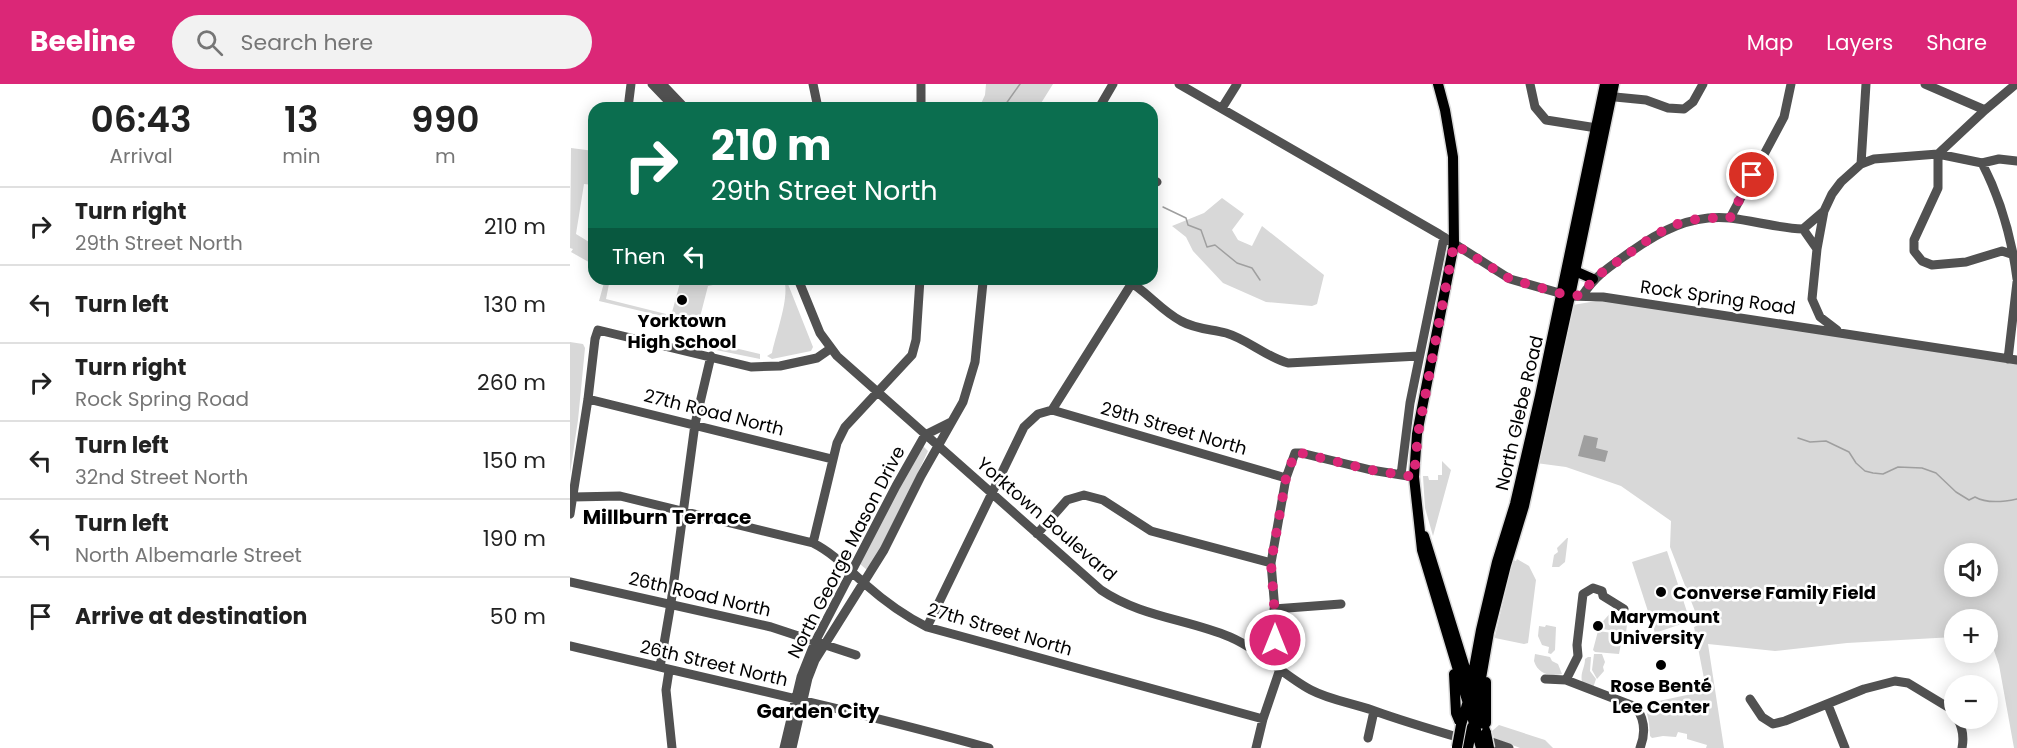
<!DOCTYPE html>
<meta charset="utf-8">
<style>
body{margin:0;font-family:Poppins,sans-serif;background:#f2f2f2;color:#222;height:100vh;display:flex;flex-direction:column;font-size:22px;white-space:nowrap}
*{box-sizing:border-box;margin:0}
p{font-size:20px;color:#767676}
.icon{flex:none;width:33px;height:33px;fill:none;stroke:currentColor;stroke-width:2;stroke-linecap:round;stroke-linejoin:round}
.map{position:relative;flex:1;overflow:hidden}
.sheet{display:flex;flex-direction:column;background:#fff;width:570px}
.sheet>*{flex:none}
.banner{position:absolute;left:18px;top:18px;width:570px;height:183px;border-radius:18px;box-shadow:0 3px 15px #0003;background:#0b6e4f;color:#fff;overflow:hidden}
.controls{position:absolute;left:1374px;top:459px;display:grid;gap:12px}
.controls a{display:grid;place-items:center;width:54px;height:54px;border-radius:50%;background:#fff;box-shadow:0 3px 15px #0003;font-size:30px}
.pin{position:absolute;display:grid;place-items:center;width:51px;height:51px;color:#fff;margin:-26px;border:3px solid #fff;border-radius:50%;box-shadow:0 2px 6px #0007}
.me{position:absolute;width:66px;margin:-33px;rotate:0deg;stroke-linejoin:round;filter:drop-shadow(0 0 4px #0008)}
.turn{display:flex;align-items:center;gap:21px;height:126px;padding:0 24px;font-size:27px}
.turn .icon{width:78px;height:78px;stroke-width:2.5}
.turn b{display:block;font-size:42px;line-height:51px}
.then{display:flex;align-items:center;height:57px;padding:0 24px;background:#0003;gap:12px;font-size:22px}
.eta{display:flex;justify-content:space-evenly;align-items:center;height:102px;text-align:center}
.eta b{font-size:36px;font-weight:600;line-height:42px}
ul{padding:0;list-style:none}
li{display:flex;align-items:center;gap:18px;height:78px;padding:0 24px;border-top:2px solid #e0e0e0}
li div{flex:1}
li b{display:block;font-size:22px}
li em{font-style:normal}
header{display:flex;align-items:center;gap:36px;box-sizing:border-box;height:84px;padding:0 30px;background:#db2777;color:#fff}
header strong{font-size:28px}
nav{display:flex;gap:33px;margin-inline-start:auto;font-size:21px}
.search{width:420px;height:54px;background:#f2f2f2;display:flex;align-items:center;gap:15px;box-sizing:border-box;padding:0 21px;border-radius:33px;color:#767676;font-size:22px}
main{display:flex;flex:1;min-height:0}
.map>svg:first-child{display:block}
.green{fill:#d8d8d8;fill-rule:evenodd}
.water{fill:#9f9f9f}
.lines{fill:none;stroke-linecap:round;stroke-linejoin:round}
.stream{stroke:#9f9f9f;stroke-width:1.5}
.major-casing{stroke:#dbdbdb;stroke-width:13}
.minor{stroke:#515151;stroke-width:9}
.major{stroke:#000;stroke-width:10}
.major-bridge-casing{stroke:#dbdbdb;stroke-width:13;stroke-linecap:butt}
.major-bridge{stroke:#000;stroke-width:10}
.route{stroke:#db2777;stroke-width:10;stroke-dasharray:0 18}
.poi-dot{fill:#000;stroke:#fff;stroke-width:2}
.labels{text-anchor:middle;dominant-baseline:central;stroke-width:5;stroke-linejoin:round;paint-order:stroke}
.street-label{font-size:18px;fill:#000;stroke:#fff}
.poi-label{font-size:18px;font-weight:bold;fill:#000;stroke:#fff}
.neighbourhood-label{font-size:20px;font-weight:bold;fill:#000;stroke:#fff}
</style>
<header>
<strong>Beeline</strong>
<div class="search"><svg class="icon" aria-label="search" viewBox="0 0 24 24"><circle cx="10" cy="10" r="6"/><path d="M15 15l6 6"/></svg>Search here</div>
<nav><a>Map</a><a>Layers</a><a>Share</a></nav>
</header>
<main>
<section class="sheet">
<div class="eta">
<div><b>06:43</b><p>Arrival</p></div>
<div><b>13</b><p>min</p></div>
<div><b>990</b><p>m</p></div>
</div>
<ul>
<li><svg class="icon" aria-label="right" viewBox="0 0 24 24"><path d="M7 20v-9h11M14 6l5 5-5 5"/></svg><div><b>Turn right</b><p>29th Street North</p></div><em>210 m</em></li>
<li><svg class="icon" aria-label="left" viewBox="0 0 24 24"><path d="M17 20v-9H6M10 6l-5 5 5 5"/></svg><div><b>Turn left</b></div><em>130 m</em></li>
<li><svg class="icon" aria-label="right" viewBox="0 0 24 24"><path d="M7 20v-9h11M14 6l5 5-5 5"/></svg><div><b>Turn right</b><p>Rock Spring Road</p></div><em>260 m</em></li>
<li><svg class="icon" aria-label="left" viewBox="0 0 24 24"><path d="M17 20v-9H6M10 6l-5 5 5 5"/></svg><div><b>Turn left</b><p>32nd Street North</p></div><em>150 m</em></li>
<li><svg class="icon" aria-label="left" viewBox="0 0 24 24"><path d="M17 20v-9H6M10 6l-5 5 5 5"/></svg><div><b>Turn left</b><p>North Albemarle Street</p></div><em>190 m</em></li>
<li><svg class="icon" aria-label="arrive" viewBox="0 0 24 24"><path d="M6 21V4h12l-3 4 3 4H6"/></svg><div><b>Arrive at destination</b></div><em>50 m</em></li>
</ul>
</section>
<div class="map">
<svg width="1447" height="664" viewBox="0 0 1447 664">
<rect width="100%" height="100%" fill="#fff"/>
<path class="green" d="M 416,0 L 483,0 L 468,24 L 409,24 L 415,11 Z
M 1,64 L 24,67 L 24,101 L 14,100 L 6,150 L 24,161 L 24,181 L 1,168 L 3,165 L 0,164 Z
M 652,114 L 674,130 L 662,146 L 668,156 L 682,162 L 692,142 L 754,191 L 747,220 L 742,222 L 696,218 L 653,199 L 623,167 L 616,153 L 602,142 L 634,129 Z
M 35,195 L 40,195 L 36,215 L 96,230 L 96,233 L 29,217 Z
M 111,195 L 145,195 L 143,201 L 138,202 L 130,233 L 125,231 L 124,238 L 101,232 Z
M 214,195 L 216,195 L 243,263 L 241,267 L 202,275 L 197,272 L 202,269 C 206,249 220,214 214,195 Z
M 1032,216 L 1447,280 L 1447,664 L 1444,664 L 1429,581 L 1419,552 L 1418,552 L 1418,536 L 1384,536 L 1384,553 L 1277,559 L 1205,567 L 1138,560 L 1154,664 L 1136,664 L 1137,661 L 1117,655 L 1117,650 L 1108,648 L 1106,653 L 1093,652 L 1082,654 L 1080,652 L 1079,639 L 1075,620 L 1126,609 L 1136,605 L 1124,543 L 1130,540 L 1100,463 L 1101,437 L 1051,402 L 996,383 L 966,379 L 1003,221 ZM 1384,470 L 1418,470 L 1418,502 L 1384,502 Z
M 0,258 L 13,260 L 15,264 L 8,336 L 0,390 Z
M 148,260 L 190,270 L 190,275 L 146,266 Z
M 353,362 L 358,367 L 315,459 L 297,486 L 290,480 L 343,376 Z
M 872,377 L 881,386 L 863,452 L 855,424 L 853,392 L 858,392 L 859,396 L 868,396 L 868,391 L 872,391 Z
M 997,454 L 998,454 L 995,478 L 989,483 L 982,483 L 984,471 L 988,468 L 987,464 Z
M 1097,467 L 1120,537 L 1085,549 L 1062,478 Z
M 947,475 L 959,482 L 966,496 L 958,559 L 954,560 L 925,554 L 925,552 L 943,476 L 946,477 Z
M 1043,526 L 1050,532 L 1058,532 L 1056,549 L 1027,544 Z
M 976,541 L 986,543 L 985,566 L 981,570 L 978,569 L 979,563 L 972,561 L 968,552 L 969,542 L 975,543 Z
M 1028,547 L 1050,550 L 1052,554 L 1049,570 L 1025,568 L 1023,566 Z
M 965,570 L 980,573 L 982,577 L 988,580 L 992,590 C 980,593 968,590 964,577 Z
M 1024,570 L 1032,570 L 1035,578 L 1033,583 L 1034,587 L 1027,595 L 1022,586 Z
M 1018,573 L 1021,573 L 1020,587 L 1026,595 L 1023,604 L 1012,598 C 1010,588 1015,584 1015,575 Z
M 929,641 L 975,656 L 983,664 L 950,664 L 924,654 L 922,647 Z"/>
<path class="water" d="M 1014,351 L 1028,354 L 1026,364 L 1038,367 L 1035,378 L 1008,372 Z"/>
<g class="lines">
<path class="stream" d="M 433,24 L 450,0
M 593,123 L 616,134 L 618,141 L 631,146 L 637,163 L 645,161 L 667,179 L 682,184 L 690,196
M 1228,354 L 1240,358 L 1256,357 L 1279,368 L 1286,379 L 1295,387 L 1303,389 L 1313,390 L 1328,383 L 1352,384 L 1366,389 L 1386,408 L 1399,416 L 1405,413 C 1417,420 1433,418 1447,415"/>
<defs>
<path id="major" d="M 868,0 L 875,26 L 883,73 L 884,160 L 847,350 L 844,393 L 852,466 L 906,646
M 1005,187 L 1023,195
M 854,452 L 899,597
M 884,590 L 886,629 L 891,641
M 907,624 L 916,649
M 904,635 L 919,548 L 936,481 L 954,422 L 1000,212 L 1044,0
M 916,639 L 916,598
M 891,641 L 898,617 L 911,546 L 927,478 L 945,420 L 970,312 L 1035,0"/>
</defs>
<use href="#major" class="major-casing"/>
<path class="minor" d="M 82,0 L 105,24
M 92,0 L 115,24
M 243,0 L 248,24
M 351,0 L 351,24
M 609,0 L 869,150 L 940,195 L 1000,212 L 1033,213 L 1447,276
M 960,0 L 965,23 L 976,36 L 1033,45
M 1355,0 L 1415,26
M 1446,0 L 1415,26 L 1368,70 L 1368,104 L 1344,156 L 1344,167 L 1352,177 L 1362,181 L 1396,178 L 1432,167 L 1447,172
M 1035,12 L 1076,16 L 1098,24 L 1114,25 L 1123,18 L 1133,0
M 58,24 L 61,0
M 529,24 L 543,0
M 652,24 L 667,0
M 1412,79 C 1430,114 1442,156 1447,195
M 1291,80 L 1296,0
M 582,95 L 587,98
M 1160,134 L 1214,33 L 1221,0
M 1247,165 L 1254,127
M 228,195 L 250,249 L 267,272 L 531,506 C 571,533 617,535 660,553 C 690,566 713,591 741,606 C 760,616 782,619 802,626 C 832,637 863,646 894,655
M 555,195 C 576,206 590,226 611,237 C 625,245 640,245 656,249 C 677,255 696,273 718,279 L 849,272
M 1012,212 C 1026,191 1038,184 1059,169 C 1090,147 1121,130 1160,134 C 1185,137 1208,144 1233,145
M 1267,246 L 1250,233 L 1242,215 L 1247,165 L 1233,145 L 1254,127 L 1262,110 L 1271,98 L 1291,80 L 1304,75 L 1368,70 L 1412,79 L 1429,75 L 1447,77
M 1438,275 L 1447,198
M 18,315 L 262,375
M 482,326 L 716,394
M 831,391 L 840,319 L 874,153
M 3,413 L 50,412 L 243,459 C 263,469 278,485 295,500 C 313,516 335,532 357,543 L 693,635
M 0,430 L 18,315 L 25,255 L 28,246 L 181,283 L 210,282 L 247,274 L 260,265
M 467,450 L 497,416 L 514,411 L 533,416 L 581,447 L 701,479
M 243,459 L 267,359 L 275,343 L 342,271 L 346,256 L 350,195
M 0,498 L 201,543 L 286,571
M 704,525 L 771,520
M 357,543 L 454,343 L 468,330 L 482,326 L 562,199
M 0,562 C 140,595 281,626 419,664
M 680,562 L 698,563 L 705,556 L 706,550
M 90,583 L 101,519 L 125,340 L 141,272
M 99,587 L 96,606 L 102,664
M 975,595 L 996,596 L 1066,623 C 1075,636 1076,649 1070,664
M 996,596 L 1008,572 L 1007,561 L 1013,510 L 1023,504 L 1032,507 L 1033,512 L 1054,525
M 1180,615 L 1192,633 L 1203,640 L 1215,637 L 1294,605 L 1325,597 L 1338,599 L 1381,625 L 1384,631
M 1258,621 L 1275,664
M 1387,634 C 1393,644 1394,654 1392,664
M 798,654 L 804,627
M 913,655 L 939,664
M 214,664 L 231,593 L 245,558 L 326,402 L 355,351 L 381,338
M 222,664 L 238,594 L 245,576 L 314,466 L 351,392 L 393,318 L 405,278 L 413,198
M 686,664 L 693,635 L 710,585 L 701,479 L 716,394 L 725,369 L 731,369 L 801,386 L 844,393"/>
<use href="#major" class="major"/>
<defs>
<path id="major-bridge" d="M 906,646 L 911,664
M 916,649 L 919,664
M 887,663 L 891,641
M 898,664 L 902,643"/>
</defs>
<use href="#major-bridge" class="major-bridge-casing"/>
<use href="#major-bridge" class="major-bridge"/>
</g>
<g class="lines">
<path class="route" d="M 705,556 L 706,547 L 701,479 L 716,394 L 725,369 L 731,369 L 801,386 L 844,393 L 848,350 L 884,160 L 940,195 L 992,210 L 1012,212 L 1023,195 L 1082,153 L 1104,141 L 1131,134 L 1160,134 L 1182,91"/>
</g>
<g class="poi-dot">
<circle cx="112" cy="216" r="6"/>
<circle cx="1091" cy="508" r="6"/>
<circle cx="1028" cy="542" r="6"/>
<circle cx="1091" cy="581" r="6"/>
</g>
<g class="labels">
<g class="street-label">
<text transform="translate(1148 213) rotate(8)">Rock Spring Road</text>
<text transform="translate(144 328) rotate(14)">27th Road North</text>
<text transform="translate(949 329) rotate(-77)">North Glebe Road</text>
<text transform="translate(604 344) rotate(16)">29th Street North</text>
<text transform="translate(477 435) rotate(41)">Yorktown Boulevard</text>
<text transform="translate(276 468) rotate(-63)">North George Mason Drive</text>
<text transform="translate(130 510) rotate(13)">26th Road North</text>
<text transform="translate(430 545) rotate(16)">27th Street North</text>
<text transform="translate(144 579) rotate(13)">26th Street North</text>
</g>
<g class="poi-label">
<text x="112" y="236">Yorktown<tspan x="112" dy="21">High School</tspan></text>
<text x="1103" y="508" text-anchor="start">Converse Family Field</text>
<text x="1040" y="532" text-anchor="start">Marymount<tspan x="1040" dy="21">University</tspan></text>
<text x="1091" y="601">Rose Benté<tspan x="1091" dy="21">Lee Center</tspan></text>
</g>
<g class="neighbourhood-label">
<text x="97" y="433">Millburn Terrace</text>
<text x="248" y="627">Garden City</text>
</g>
</g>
</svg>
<div class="controls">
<a><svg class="icon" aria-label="sound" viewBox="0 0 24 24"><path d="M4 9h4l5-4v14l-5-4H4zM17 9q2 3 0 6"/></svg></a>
<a>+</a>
<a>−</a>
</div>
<div class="pin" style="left:1182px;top:91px;background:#d93025"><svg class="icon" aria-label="arrive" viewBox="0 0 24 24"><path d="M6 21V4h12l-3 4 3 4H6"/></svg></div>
<svg class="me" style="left:705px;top:556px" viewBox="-20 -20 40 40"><circle r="17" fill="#db2777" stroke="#fff" stroke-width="3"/><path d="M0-11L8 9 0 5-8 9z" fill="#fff"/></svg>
<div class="banner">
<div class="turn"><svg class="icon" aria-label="right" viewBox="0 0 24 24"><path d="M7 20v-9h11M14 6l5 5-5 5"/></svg><div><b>210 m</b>29th Street North</div></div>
<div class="then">Then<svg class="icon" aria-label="left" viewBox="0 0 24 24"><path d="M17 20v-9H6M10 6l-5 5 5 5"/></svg></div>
</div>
</div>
</main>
